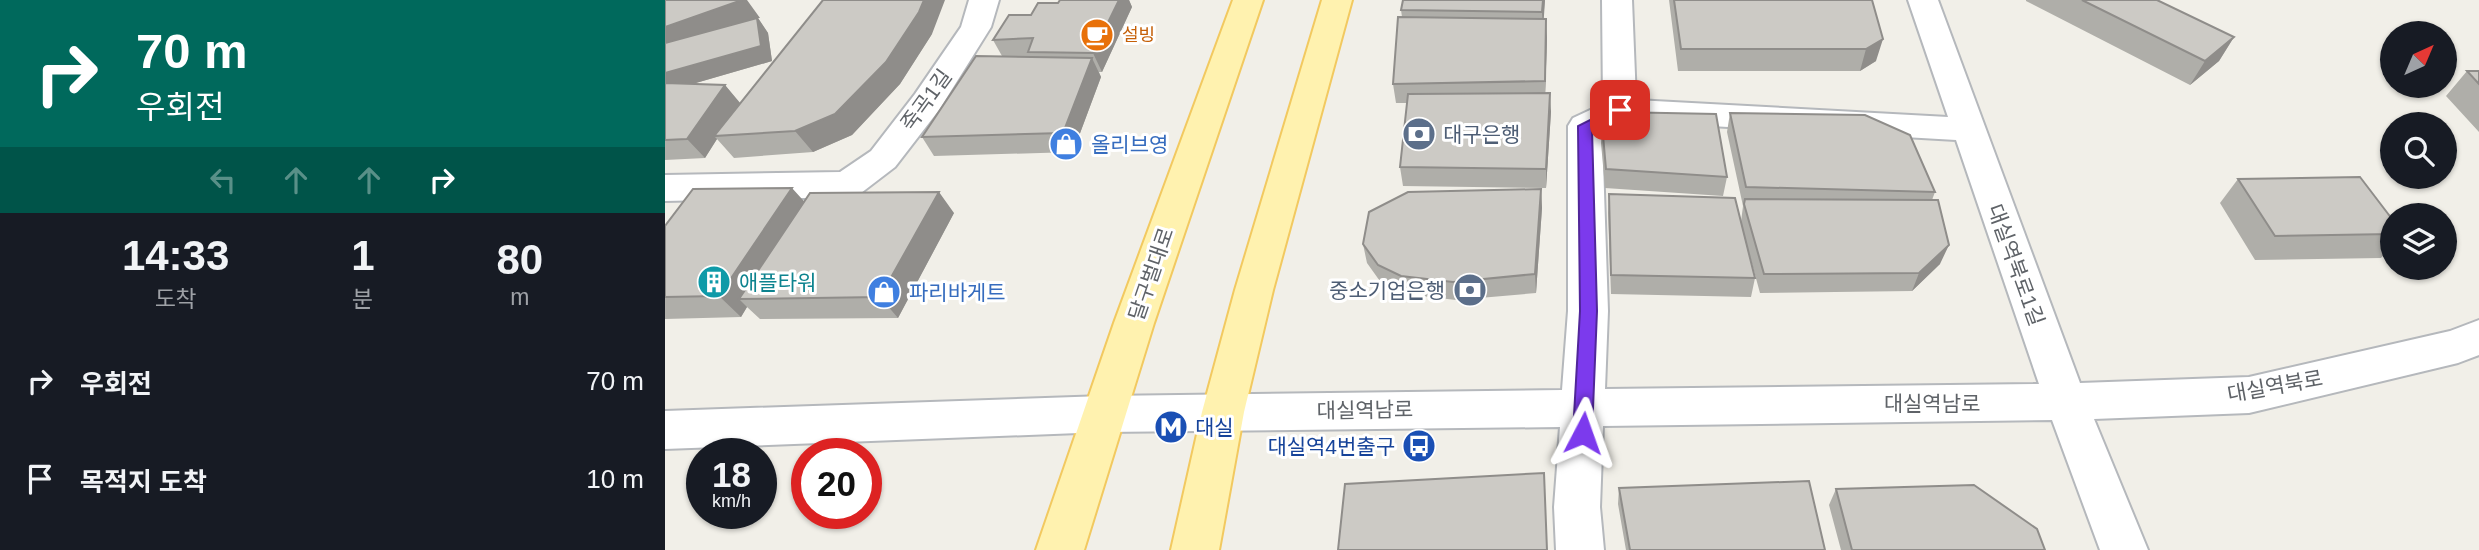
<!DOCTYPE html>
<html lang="ko">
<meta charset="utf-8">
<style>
body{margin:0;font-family:Helvetica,"Noto Sans KR",sans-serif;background:#242831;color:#f1f3f6;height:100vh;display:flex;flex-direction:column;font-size:26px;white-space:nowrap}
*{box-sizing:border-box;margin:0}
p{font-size:23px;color:#9ea1a6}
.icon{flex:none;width:38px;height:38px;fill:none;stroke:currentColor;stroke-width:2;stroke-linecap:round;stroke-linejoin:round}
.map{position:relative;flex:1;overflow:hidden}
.side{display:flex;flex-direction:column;background:#171b24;width:665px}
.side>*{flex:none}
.banner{background:#00695c;color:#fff;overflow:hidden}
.needle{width:46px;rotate:44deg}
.fabs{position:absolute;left:1715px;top:21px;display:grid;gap:14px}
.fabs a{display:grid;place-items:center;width:77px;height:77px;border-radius:50%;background:#171b24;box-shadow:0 2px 5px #0004;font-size:35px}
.speed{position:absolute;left:21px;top:438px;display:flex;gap:14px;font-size:35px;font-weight:700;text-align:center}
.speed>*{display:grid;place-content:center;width:91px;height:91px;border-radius:50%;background:#171b24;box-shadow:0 2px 5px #0004;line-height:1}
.speed small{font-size:18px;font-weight:400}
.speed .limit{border:10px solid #d22;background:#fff;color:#111}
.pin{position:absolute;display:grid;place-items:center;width:60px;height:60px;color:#fff;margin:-30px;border-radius:14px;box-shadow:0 4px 10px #0006}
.me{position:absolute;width:77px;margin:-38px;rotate:4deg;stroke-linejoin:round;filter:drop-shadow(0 0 5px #0008)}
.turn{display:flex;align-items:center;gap:24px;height:147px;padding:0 21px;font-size:32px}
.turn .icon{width:91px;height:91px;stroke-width:2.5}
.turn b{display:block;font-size:49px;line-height:60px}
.lanes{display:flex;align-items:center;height:66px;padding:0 21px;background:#0003;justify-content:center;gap:35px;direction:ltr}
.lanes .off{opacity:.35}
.eta{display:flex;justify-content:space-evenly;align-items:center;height:119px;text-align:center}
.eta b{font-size:42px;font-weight:600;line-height:49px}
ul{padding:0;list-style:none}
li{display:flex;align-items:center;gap:21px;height:98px;padding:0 21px}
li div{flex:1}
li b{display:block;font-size:26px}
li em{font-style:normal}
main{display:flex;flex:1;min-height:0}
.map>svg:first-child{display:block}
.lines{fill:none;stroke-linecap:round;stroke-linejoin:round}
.minor-casing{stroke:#b5b8bc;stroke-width:4}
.major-casing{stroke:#f2c960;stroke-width:4}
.minor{fill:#fff;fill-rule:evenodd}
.major{fill:#fff2af;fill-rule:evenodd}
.wall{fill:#afaea9}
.shaded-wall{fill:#8f8d8a}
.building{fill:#cccac5;stroke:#8f8d8a;stroke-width:2}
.route{fill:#7c3aed;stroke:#51269a;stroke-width:2}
.labels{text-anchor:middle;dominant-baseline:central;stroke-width:6;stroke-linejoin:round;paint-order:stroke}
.far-food-label{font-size:18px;fill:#c56008;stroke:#fff;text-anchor:start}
.street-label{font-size:21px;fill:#5f6368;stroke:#fff}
.service-label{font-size:21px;fill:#4e5e75;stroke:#fff;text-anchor:start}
.shop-label{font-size:21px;fill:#366cbe;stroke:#fff;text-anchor:start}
.culture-label{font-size:21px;fill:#0d838f;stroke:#fff;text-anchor:start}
.transit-label{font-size:21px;fill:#164399;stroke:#fff;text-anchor:start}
</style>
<main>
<section class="side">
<div class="banner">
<div class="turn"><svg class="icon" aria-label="right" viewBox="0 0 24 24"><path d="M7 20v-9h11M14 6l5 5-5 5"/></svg><div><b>70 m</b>우회전</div></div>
<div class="lanes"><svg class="icon off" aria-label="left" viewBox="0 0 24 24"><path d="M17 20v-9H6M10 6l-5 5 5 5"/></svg><svg class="icon off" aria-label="ahead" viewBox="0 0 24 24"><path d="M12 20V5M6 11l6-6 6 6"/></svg><svg class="icon off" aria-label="ahead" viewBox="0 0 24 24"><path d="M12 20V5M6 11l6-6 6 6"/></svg><svg class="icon" aria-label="right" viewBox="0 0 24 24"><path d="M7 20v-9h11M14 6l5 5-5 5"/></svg></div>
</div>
<div class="eta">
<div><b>14:33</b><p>도착</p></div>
<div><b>1</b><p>분</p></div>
<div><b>80</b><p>m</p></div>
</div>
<ul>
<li><svg class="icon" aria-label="right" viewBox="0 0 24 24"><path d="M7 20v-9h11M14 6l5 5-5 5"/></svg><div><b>우회전</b></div><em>70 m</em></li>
<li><svg class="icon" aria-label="arrive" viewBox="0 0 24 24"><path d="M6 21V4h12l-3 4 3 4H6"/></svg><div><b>목적지 도착</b></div><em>10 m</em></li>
</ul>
</section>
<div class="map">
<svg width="1814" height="550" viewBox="0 0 1814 550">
<rect width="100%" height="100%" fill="#f1efe8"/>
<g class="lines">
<defs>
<path id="minor" d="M 304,0 L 334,0 L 326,27 L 274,110 L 230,167 L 196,193 L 183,197 L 0,201 L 0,175 L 175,172 L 206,151 L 250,94 L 296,27 Z
M 937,0 L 967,0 L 971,100 L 1283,117 L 1243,0 L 1273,0 L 1415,383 L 1584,377 L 1785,331 L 1814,320 L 1814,355 L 1793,363 L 1584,413 L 1429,419 L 1483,550 L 1435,550 L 1387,420 L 938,426 L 935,507 L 939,550 L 891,550 L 889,507 L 895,427 L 439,432 L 0,449 L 0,411 L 439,396 L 897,390 L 903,311 L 903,126 L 908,118 L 938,104 ZM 959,121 L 1291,140 L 1374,384 L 940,389 L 943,311 L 937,132 Z"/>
<path id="major" d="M 568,0 L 598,0 L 489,323 L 419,550 L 371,550 L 449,323 Z
M 657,0 L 687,0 L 608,290 L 579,412 L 554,550 L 506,550 L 537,412 L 570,290 Z"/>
</defs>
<use href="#minor" class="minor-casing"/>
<use href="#major" class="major-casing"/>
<use href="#minor" class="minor"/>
<use href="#major" class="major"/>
</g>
<path class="wall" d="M 0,0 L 95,18 L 93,18 L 103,33 L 107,61 L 27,84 L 60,85 L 75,104 L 267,34 L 235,84 L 187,135 L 148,152 L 69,158 L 52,139 L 40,158 L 0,160 Z
M 395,0 L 464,0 L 467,7 L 437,72 L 434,72 L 436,77 L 408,152 L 269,156 L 257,137 L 337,56 L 328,40 L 366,15 L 393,3 Z
M 880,0 L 878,19 L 882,38 L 880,93 L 886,112 L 881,188 L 738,186 L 735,167 L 742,103 L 731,103 L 728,84 L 737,17 L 736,10 Z
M 1004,0 L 1207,0 L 1211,61 L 1195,71 L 1013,71 Z
M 1361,0 L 1492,0 L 1569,37 L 1554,61 L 1525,85 L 1361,1 Z
M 1802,71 L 1814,71 L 1814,132 L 1781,96 Z
M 1065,113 L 1270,192 L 1267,200 L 1275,264 L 1247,291 L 1095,293 L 1077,227 L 1090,278 L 1086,297 L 946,294 L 943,213 L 944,194 L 1076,222 L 1078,206 L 1062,132 Z
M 937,124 L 1062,177 L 1058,196 L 940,188 L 936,143 Z
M 1573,179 L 1727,219 L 1727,245 L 1716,258 L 1590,260 L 1555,203 Z
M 876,189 L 877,208 L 871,293 L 791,300 L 739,294 L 717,284 L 702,263 L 698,244 Z
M 139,201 L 289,213 L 233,318 L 95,319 L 82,307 L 76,317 L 0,319 L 0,226 Z
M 954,488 L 1160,550 L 961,550 L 953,504 Z
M 1171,489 L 1380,550 L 1176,550 L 1164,505 Z"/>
<path class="shaded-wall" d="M 77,0 L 82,0 L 95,18 L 93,18 L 103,33 L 107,61 L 0,92 L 0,27 Z
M 259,0 L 280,0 L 267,34 L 235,84 L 187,135 L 148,152 L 130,131 Z
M 454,0 L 464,0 L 467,7 L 437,72 L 428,53 Z
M 878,0 L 880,0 L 878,31 L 877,12 Z
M 881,19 L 882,38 L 880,100 L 880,81 Z
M 1569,37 L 1554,61 L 1525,85 L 1540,61 Z
M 1218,39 L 1211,61 L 1195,71 L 1201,49 Z
M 427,58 L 436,77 L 408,152 L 398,133 Z
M 60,85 L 76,104 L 49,136 L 52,139 L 40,158 L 22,139 Z
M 885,93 L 886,112 L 881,188 L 881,169 Z
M 127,188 L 146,209 L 74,299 L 82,307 L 76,317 L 54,296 Z
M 876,189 L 877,208 L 871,293 L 870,274 Z
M 274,192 L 289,213 L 233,318 L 215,297 Z
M 1284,245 L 1275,264 L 1247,291 L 1254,273 Z"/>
<path class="building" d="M 0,0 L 77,0 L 0,27 Z
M 158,0 L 259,0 L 254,12 L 221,62 L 170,114 L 130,131 L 49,136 Z
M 395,0 L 454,0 L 428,53 L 363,52 L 368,38 L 328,40 L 344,15 L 366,15 L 373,3 L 393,3 Z
M 738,0 L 878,0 L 877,12 L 736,10 Z
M 1009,0 L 1207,0 L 1218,39 L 1201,49 L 1016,49 Z
M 1417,0 L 1492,0 L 1569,37 L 1540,61 Z
M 733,17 L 881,19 L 880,81 L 728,84 Z
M 92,18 L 96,46 L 0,73 L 0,43 Z
M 311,56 L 427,58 L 398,133 L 257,137 Z
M 1802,71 L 1814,71 L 1814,84 Z
M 0,83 L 60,85 L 22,139 L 0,140 Z
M 885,93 L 881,169 L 735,167 L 743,94 Z
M 950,112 L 1051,114 L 1062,177 L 941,169 L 937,124 Z
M 1065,113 L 1200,115 L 1245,135 L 1270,192 L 1081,187 Z
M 1695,177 L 1727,219 L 1727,234 L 1610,236 L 1573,179 Z
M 127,188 L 54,296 L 0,297 L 0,226 L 28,189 Z
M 876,189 L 870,274 L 788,282 L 736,276 L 713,265 L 698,244 L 704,212 L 743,192 Z
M 274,192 L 215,297 L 74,299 L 145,193 Z
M 944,194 L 1070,198 L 1090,278 L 946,275 Z
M 1080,199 L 1273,200 L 1284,245 L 1254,273 L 1099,274 L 1079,204 Z
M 879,473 L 882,550 L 673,550 L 680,484 Z
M 1144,481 L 1160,550 L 965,550 L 954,488 Z
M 1309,485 L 1372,529 L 1380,550 L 1187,550 L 1171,489 Z"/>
<path class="route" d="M 955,105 L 962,110 L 960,113 L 927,129 L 932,311 L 927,433 L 924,438 L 918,441 L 911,438 L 908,433 L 915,311 L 913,126 Z"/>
<defs>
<symbol id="cafe-disc" viewBox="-11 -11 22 22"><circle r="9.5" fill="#e8710a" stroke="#fff"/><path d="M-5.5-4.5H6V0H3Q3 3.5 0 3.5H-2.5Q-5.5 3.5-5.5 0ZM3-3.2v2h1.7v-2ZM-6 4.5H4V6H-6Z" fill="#fff"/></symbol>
<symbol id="bank-disc" viewBox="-11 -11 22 22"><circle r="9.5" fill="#5c6f8a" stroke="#fff"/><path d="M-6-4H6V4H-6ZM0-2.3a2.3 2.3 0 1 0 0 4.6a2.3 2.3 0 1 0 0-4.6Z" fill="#fff"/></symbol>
<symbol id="shop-disc" viewBox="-11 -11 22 22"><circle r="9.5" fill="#3f7fe0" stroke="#fff"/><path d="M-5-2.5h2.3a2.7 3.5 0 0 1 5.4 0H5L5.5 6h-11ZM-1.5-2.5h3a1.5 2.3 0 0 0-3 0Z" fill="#fff"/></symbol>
<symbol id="building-disc" viewBox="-11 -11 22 22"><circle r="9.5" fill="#0f9aa8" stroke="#fff"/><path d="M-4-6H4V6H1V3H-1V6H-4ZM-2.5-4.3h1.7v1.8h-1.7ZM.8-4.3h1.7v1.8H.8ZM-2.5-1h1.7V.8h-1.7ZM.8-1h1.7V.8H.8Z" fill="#fff"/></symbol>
<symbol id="metro-disc" viewBox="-11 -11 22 22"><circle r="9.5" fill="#1a4fb4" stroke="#fff"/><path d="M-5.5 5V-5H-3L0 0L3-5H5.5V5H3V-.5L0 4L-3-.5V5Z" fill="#fff"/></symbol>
<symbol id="bus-disc" viewBox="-11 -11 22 22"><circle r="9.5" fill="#1a4fb4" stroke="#fff"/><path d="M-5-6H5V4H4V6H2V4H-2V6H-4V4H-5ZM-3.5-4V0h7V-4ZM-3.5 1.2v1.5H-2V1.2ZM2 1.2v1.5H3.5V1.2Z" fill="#fff"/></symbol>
</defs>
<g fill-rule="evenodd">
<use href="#cafe-disc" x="413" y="16" width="38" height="38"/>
<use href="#bank-disc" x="735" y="115" width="38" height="38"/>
<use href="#shop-disc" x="382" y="125" width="38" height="38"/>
<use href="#building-disc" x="30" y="263" width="38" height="38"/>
<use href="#bank-disc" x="786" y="271" width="38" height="38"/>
<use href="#shop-disc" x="200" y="273" width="38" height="38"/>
<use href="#metro-disc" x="487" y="408" width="38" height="38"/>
<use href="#bus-disc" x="735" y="427" width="38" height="38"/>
</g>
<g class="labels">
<g class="far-food-label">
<text x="457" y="35">설빙</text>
</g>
<g class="street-label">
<text transform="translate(261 100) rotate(-54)">죽곡1길</text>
<text transform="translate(1351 265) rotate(70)">대실역북로1길</text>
<text transform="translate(486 274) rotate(-71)">달구벌대로</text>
<text transform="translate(1610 386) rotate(-10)">대실역북로</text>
<text x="1267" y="403">대실역남로</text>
<text transform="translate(700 410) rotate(-1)">대실역남로</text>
</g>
<g class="service-label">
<text x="778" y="134">대구은행</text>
<text x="780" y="290" text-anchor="end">중소기업은행</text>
</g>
<g class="shop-label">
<text x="426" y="144">올리브영</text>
<text x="244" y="292">파리바게트</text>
</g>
<g class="culture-label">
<text x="74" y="282">애플타워</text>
</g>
<g class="transit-label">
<text x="530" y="427">대실</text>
<text x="730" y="446" text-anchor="end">대실역4번출구</text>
</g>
</g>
</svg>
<div class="fabs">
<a><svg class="needle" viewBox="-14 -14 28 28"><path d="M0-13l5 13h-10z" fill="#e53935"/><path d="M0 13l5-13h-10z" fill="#9ea1a6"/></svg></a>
<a><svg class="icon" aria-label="search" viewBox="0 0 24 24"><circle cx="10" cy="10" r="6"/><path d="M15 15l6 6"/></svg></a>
<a><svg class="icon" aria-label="layers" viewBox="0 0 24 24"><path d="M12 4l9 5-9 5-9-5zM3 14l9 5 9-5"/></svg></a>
</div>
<div class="speed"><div>18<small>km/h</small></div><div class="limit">20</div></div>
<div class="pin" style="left:955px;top:110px;background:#d93025"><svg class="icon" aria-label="arrive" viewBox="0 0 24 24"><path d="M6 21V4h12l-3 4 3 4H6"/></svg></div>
<svg class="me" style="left:918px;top:433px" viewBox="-20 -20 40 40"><path d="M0-17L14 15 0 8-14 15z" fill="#7c3aed" stroke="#fff" stroke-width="4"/></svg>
</div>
</main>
